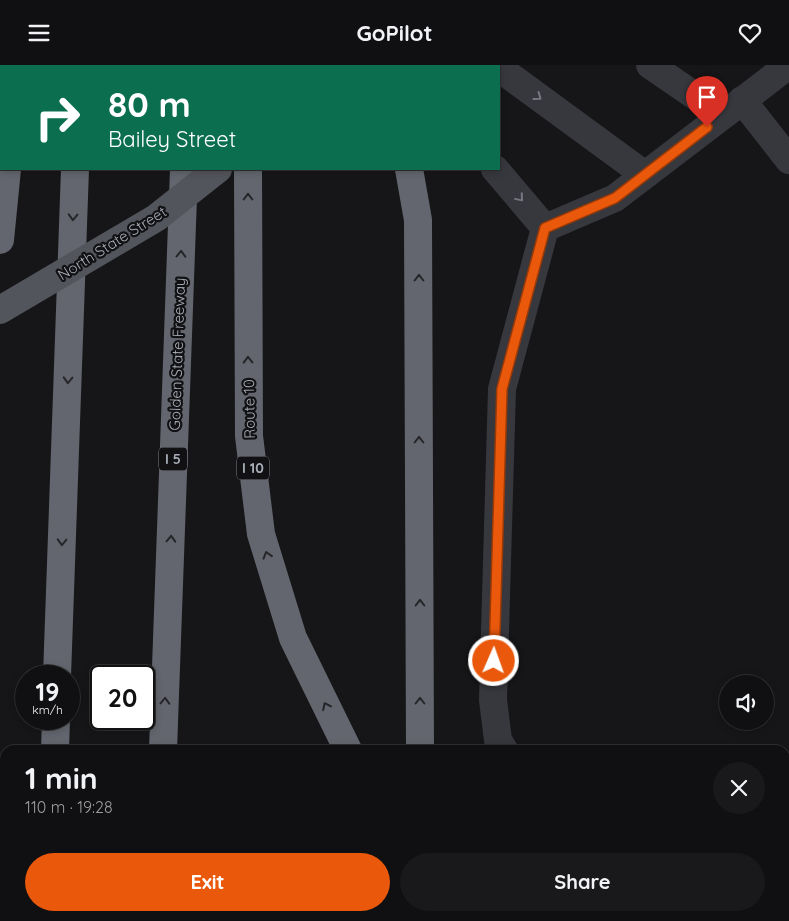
<!DOCTYPE html>
<meta charset="utf-8">
<style>
body{margin:0;font-family:Quicksand,sans-serif;background:#19191b;color:#f1f3f6;height:100vh;display:flex;flex-direction:column;font-size:19px;white-space:nowrap}
*{box-sizing:border-box;margin:0}
p{font-size:16px;color:#9c9d9f}
.icon{flex:none;width:28px;height:28px;fill:none;stroke:currentColor;stroke-width:2;stroke-linecap:round;stroke-linejoin:round}
.map{position:relative;flex:1;overflow:hidden}
.panel{position:absolute;left:0px;top:680px;width:790px;height:176px;display:flex;flex-direction:column;background:#101012;border-radius:15px 15px 0 0;box-shadow:0 2px 8px #0003,0 0 0 1px #303032}
.panel>*{flex:none}
.banner{position:absolute;left:0px;top:0px;width:500px;height:105px;box-shadow:0 2px 8px #0003,0 0 0 1px #303032;background:#0b6e4f;color:#fff;overflow:hidden}
.buttons{position:absolute;left:719px;top:610px;display:grid;gap:10px}
.buttons a{display:grid;place-items:center;width:55px;height:55px;border-radius:50%;background:#101012;box-shadow:0 2px 8px #0003,0 0 0 1px #303032;font-size:25px}
.speed{position:absolute;left:15px;top:600px;display:flex;gap:10px;font-size:25px;font-weight:700;text-align:center}
.speed>*{display:grid;place-content:center;width:65px;height:65px;border-radius:50%;background:#101012;box-shadow:0 2px 8px #0003,0 0 0 1px #303032;line-height:1}
.speed small{font-size:12px;font-weight:400}
.speed .limit{border:2px solid #111;border-radius:8px;background:#fff;color:#111}
.pin{position:absolute;display:grid;place-items:center;width:42px;height:42px;color:#fff;margin:-51px -21px;border-radius:50% 50% 50% 0;rotate:-45deg;box-shadow:0 0 5px #0007}
.pin .icon{rotate:45deg}
.me{position:absolute;width:55px;margin:-28px;rotate:2deg;stroke-linejoin:round;filter:drop-shadow(0 0 4px #0008)}
.turn{display:flex;align-items:center;gap:18px;height:105px;padding:0 25px;font-size:22px}
.turn .icon{width:65px;height:65px;stroke-width:2.5}
.turn b{display:block;font-size:35px;line-height:42px}
.round{display:grid;place-items:center;flex:none;width:52px;height:52px;border-radius:26px;background:#19191b}
.headline{display:flex;align-items:center;justify-content:space-between;height:85px;padding:0 25px}
h1{font-size:30px;font-weight:700;line-height:38px}
.cta{display:flex;gap:10px;margin-top:auto;padding:10px 25px}
.cta a{flex:1;height:58px;border-radius:30px;background:#ea580c;color:#fff;font-size:20px;font-weight:700;line-height:58px;text-align:center}
.cta a+a{background:#19191b;color:#f1f3f6}
header{display:flex;justify-content:space-between;align-items:center;height:65px;padding:0 25px;background:#101012;font-size:22px;font-weight:700}
.map>svg:first-child{display:block}
.lines{fill:none;stroke-linecap:round;stroke-linejoin:round}
.minor{stroke:#37383d;stroke-width:28}
.major{stroke:#53555c;stroke-width:28}
.highway{stroke:#63666e;stroke-width:28}
.major-bridge{stroke:#53555c;stroke-width:28}
.oneway{stroke:#757881}
.oneway2{stroke:#26262a}
.route-casing{stroke:#983908;stroke-width:12}
.route{stroke:#ea580c;stroke-width:9}
.labels{text-anchor:middle;dominant-baseline:central;stroke-width:4.5;stroke-linejoin:round;paint-order:stroke}
.shield{fill:#111113;stroke:#7b7e86;stroke-width:1}
.shield-label{font-size:14px;font-weight:bold;fill:#a8adb8}
.street-label{font-size:15px;fill:#a8adb8;stroke:#111113}
</style>
<header><svg class="icon" aria-label="menu" viewBox="0 0 24 24"><path d="M4 6h16M4 12h16M4 18h16"/></svg>GoPilot<svg class="icon" aria-label="heart" viewBox="0 0 24 24"><path d="M12 20l-8-8c-3-5 5-10 8-4 3-6 11-1 8 4z"/></svg></header>
<div class="map">
<svg width="789" height="856" viewBox="0 0 789 856">
<rect width="100%" height="100%" fill="#161618"/>
<g class="lines">
<path class="minor" d="M 650,0 L 723,50
M 479,1 L 479,0
M 499,3 L 645,110
M 742,35 L 789,95
M 495,104 L 545,163
M 545,163 L 615,133 L 789,0
M 504,685 L 498,675 L 493,635 L 502,324 L 545,163
M 615,851 L 618,856
M 773,856 L 779,851"/>
<path class="major" d="M 321,1 L 322,0"/>
<path class="highway" d="M 428,0 L 428,1
M 17,1 L 18,0
M 78,1 L 78,0
M 188,1 L 188,0
M 248,1 L 248,0
M 248,104 L 249,371 L 261,469 L 293,573 L 348,685
M 409,104 L 418,155 L 420,685
M 0,175 L 7,104
M 57,611 L 75,104
M 55,685 L 56,654
M 163,685 L 184,104
M 433,851 L 435,856
M 49,856 L 49,851
M 157,856 L 157,851"/>
<path class="major-bridge" d="M 0,245 L 156,153 L 218,104"/>
</g>
<defs><path id="oneway-chevron" d="M-2-3.5L2.5 0L-2 3.5" fill="none" stroke-width="1.6" stroke-linecap="round" stroke-linejoin="round" transform="scale(1.25)"/></defs>
<g class="oneway">
<use href="#oneway-chevron" transform="translate(538 32) rotate(36)"/>
<use href="#oneway-chevron" transform="translate(520 133) rotate(50)"/>
</g>
<g class="oneway2">
<use href="#oneway-chevron" transform="translate(248 132) rotate(-90)"/>
<use href="#oneway-chevron" transform="translate(73 152) rotate(92)"/>
<use href="#oneway-chevron" transform="translate(181 189) rotate(-88)"/>
<use href="#oneway-chevron" transform="translate(419 213) rotate(-90)"/>
<use href="#oneway-chevron" transform="translate(248 295) rotate(-91)"/>
<use href="#oneway-chevron" transform="translate(68 315) rotate(92)"/>
<use href="#oneway-chevron" transform="translate(419 375) rotate(-90)"/>
<use href="#oneway-chevron" transform="translate(171 474) rotate(-88)"/>
<use href="#oneway-chevron" transform="translate(62 477) rotate(92)"/>
<use href="#oneway-chevron" transform="translate(267 490) rotate(-107)"/>
<use href="#oneway-chevron" transform="translate(420 538) rotate(-90)"/>
<use href="#oneway-chevron" transform="translate(165 636) rotate(-88)"/>
<use href="#oneway-chevron" transform="translate(420 636) rotate(-90)"/>
<use href="#oneway-chevron" transform="translate(326 641) rotate(-116)"/>
</g>
<g class="lines">
<defs>
<path id="route" d="M 494,596 L 502,324 L 545,163 L 615,133 L 707,62"/>
</defs>
<use href="#route" class="route-casing"/>
<use href="#route" class="route"/>
</g>
<g class="labels">
<g class="shield">
<rect x="159" y="382.5" width="28" height="23" rx="4"/>
<rect x="237" y="391.5" width="32" height="23" rx="4"/>
</g>
<g class="shield-label">
<text x="173" y="394">I 5</text>
<text x="253" y="403">I 10</text>
</g>
<g class="street-label">
<text transform="translate(112 178) rotate(-32)">North State Street</text>
<text transform="translate(177 289) rotate(-88)">Golden State Freeway</text>
<text transform="translate(249 344) rotate(-91)">Route 10</text>
</g>
</g>
</svg>
<div class="buttons">
<a><svg class="icon" aria-label="sound" viewBox="0 0 24 24"><path d="M4 9h4l5-4v14l-5-4H4zM17 9q2 3 0 6"/></svg></a>
</div>
<div class="speed"><div>19<small>km/h</small></div><div class="limit">20</div></div>
<div class="pin" style="left:707px;top:62px;background:#d93025"><svg class="icon" aria-label="arrive" viewBox="0 0 24 24"><path d="M6 21V4h12l-3 4 3 4H6"/></svg></div>
<svg class="me" style="left:494px;top:596px" viewBox="-20 -20 40 40"><circle r="17" fill="#ea580c" stroke="#fff" stroke-width="3"/><path d="M0-11L8 9 0 5-8 9z" fill="#fff"/></svg>
<div class="banner">
<div class="turn"><svg class="icon" aria-label="right" viewBox="0 0 24 24"><path d="M7 20v-9h11M14 6l5 5-5 5"/></svg><div><b>80 m</b>Bailey Street</div></div>
</div>
<section class="panel">
<div class="headline"><div><h1>1 min</h1><p>110 m · 19:28</p></div><a class="round"><svg class="icon" aria-label="close" viewBox="0 0 24 24"><path d="M6 6l12 12M18 6L6 18"/></svg></a></div>
<div class="cta"><a>Exit</a><a>Share</a></div>
</section>
</div>
